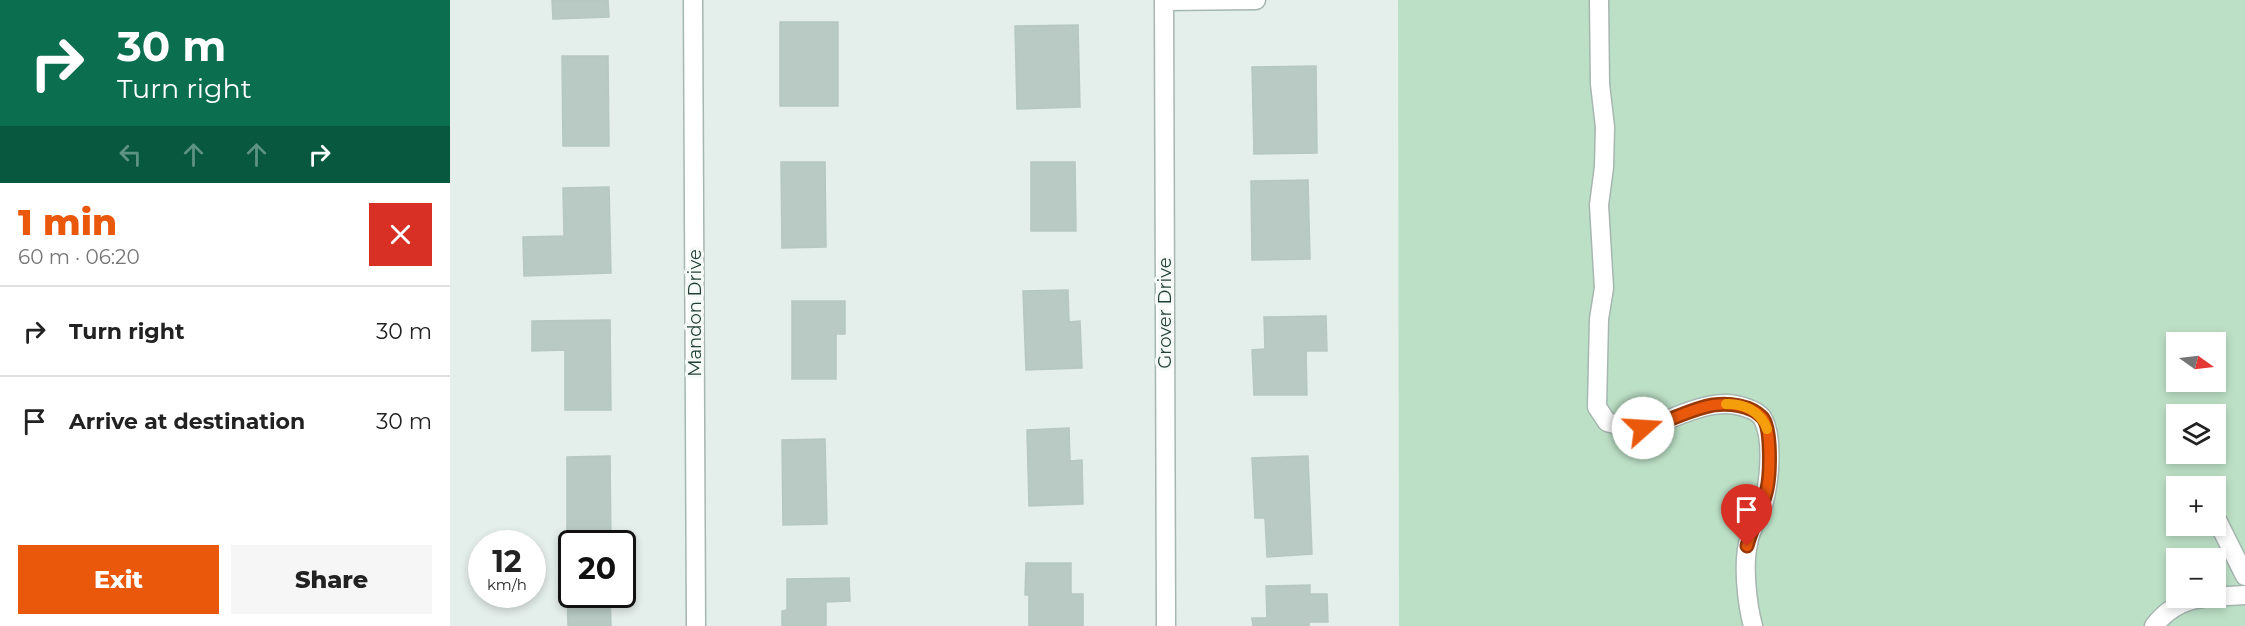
<!DOCTYPE html>
<meta charset="utf-8">
<style>
body{margin:0;font-family:Montserrat,sans-serif;background:#f6f6f6;color:#222;height:100vh;display:flex;flex-direction:column;font-size:22px;white-space:nowrap}
*{box-sizing:border-box;margin:0}
p{font-size:20px;color:#767676}
.icon{flex:none;width:33px;height:33px;fill:none;stroke:currentColor;stroke-width:2;stroke-linecap:round;stroke-linejoin:round}
.map{position:relative;flex:1;overflow:hidden}
.details{display:flex;flex-direction:column;background:#fff;width:450px}
.details>*{flex:none}
.guide{background:#0b6e4f;color:#fff;overflow:hidden}
.needle{width:39px;rotate:104deg}
.buttons{position:absolute;left:1716px;top:332px;display:grid;gap:12px}
.buttons a{display:grid;place-items:center;width:60px;height:60px;border-radius:0px;background:#fff;box-shadow:0 3px 9px #0003;font-size:30px}
.speed{position:absolute;left:18px;top:530px;display:flex;gap:12px;font-size:30px;font-weight:700;text-align:center}
.speed>*{display:grid;place-content:center;width:78px;height:78px;border-radius:50%;background:#fff;box-shadow:0 3px 9px #0003;line-height:1}
.speed small{font-size:15px;font-weight:400}
.speed .limit{border:3px solid #111;border-radius:9px;background:#fff;color:#111}
.pin{position:absolute;display:grid;place-items:center;width:51px;height:51px;color:#fff;margin:-62px -26px;border-radius:50% 50% 50% 0;rotate:-45deg;box-shadow:0 0 6px #0007}
.pin .icon{rotate:45deg}
.me{position:absolute;width:66px;margin:-33px;rotate:71deg;stroke-linejoin:round;filter:drop-shadow(0 0 4px #0008)}
.turn{display:flex;align-items:center;gap:21px;height:126px;padding:0 18px;font-size:27px}
.turn .icon{width:78px;height:78px;stroke-width:2.5}
.turn b{display:block;font-size:42px;line-height:51px}
.lanes{display:flex;align-items:center;height:57px;padding:0 18px;background:#0003;justify-content:center;gap:30px;direction:ltr}
.lanes .off{opacity:.35}
.round{display:grid;place-items:center;flex:none;width:63px;height:63px;border-radius:0px;background:#f6f6f6}
.overview{display:flex;align-items:center;justify-content:space-between;height:102px;padding:0 18px}
h1{font-size:36px;font-weight:800;line-height:45px;color:#ea580c}
.button{display:flex;gap:12px;margin-top:auto;padding:12px 18px}
.button a{flex:1;height:69px;border-radius:0px;background:#ea580c;color:#fff;font-size:24px;font-weight:800;line-height:69px;text-align:center}
.button a+a{background:#f6f6f6;color:#222}
ul{padding:0;list-style:none}
li{display:flex;align-items:center;gap:18px;height:90px;padding:0 18px;border-top:2px solid #e0e0e0}
li div{flex:1}
li b{display:block;font-size:22px}
li em{font-style:normal}
main{display:flex;flex:1;min-height:0}
.map>svg:first-child{display:block}
.green{fill:#bce0c6;fill-rule:evenodd}
.building{fill:#b9c9c3;stroke:#b6c8c1;stroke-width:1.5}
.lines{fill:none;stroke-linecap:round;stroke-linejoin:round}
.minor-casing{stroke:#a6b6b1;stroke-width:21}
.minor{stroke:#fff;stroke-width:18}
.route-casing{stroke:#983908;stroke-width:15}
.route{stroke:#ea580c;stroke-width:10}
.slow{stroke:#f59e0b;stroke-width:10}
.labels{text-anchor:middle;dominant-baseline:central;stroke-width:6;stroke-linejoin:round;paint-order:stroke}
.street-label{font-size:18px;fill:#224039;stroke:#f5faf7}
</style>
<main>
<section class="details">
<div class="guide">
<div class="turn"><svg class="icon" aria-label="right" viewBox="0 0 24 24"><path d="M7 20v-9h11M14 6l5 5-5 5"/></svg><div><b>30 m</b>Turn right</div></div>
<div class="lanes"><svg class="icon off" aria-label="left" viewBox="0 0 24 24"><path d="M17 20v-9H6M10 6l-5 5 5 5"/></svg><svg class="icon off" aria-label="ahead" viewBox="0 0 24 24"><path d="M12 20V5M6 11l6-6 6 6"/></svg><svg class="icon off" aria-label="ahead" viewBox="0 0 24 24"><path d="M12 20V5M6 11l6-6 6 6"/></svg><svg class="icon" aria-label="right" viewBox="0 0 24 24"><path d="M7 20v-9h11M14 6l5 5-5 5"/></svg></div>
</div>
<div class="overview"><div><h1>1 min</h1><p>60 m · 06:20</p></div><a class="round" style="background:#d93025;color:#fff"><svg class="icon" aria-label="close" viewBox="0 0 24 24"><path d="M6 6l12 12M18 6L6 18"/></svg></a></div>
<ul>
<li><svg class="icon" aria-label="right" viewBox="0 0 24 24"><path d="M7 20v-9h11M14 6l5 5-5 5"/></svg><div><b>Turn right</b></div><em>30 m</em></li>
<li><svg class="icon" aria-label="arrive" viewBox="0 0 24 24"><path d="M6 21V4h12l-3 4 3 4H6"/></svg><div><b>Arrive at destination</b></div><em>30 m</em></li>
</ul>
<div class="button"><a>Exit</a><a>Share</a></div>
</section>
<div class="map">
<svg width="1795" height="626" viewBox="0 0 1795 626">
<rect width="100%" height="100%" fill="#e4eeea"/>
<path class="green" d="M 948,0 L 1795,0 L 1795,626 L 949,626 ZM 1726,342 L 1766,342 L 1766,381 L 1726,381 ZM 1726,414 L 1766,414 L 1766,453 L 1726,453 ZM 1726,486 L 1766,486 L 1766,525 L 1726,525 ZM 1726,558 L 1766,558 L 1766,597 L 1726,597 Z"/>
<path class="building" d="M 102,0 L 158,0 L 159,17 L 103,19 Z
M 330,22 L 388,22 L 388,106 L 330,106 Z
M 628,25 L 630,107 L 567,109 L 565,26 Z
M 112,56 L 158,56 L 159,146 L 113,146 Z
M 866,66 L 867,153 L 804,154 L 802,67 Z
M 331,162 L 375,162 L 376,247 L 332,248 Z
M 581,162 L 625,162 L 626,231 L 581,231 Z
M 858,180 L 860,259 L 802,260 L 801,181 Z
M 159,187 L 161,273 L 74,276 L 73,237 L 114,236 L 113,188 Z
M 618,290 L 619,322 L 630,321 L 632,368 L 576,370 L 573,291 Z
M 342,301 L 395,301 L 395,334 L 386,334 L 386,379 L 342,379 Z
M 876,316 L 877,351 L 856,351 L 857,395 L 804,395 L 802,350 L 815,349 L 814,317 Z
M 160,320 L 161,410 L 115,410 L 115,350 L 82,351 L 82,321 Z
M 619,428 L 620,461 L 632,460 L 633,504 L 579,506 L 577,430 Z
M 375,439 L 377,524 L 333,525 L 332,440 Z
M 160,456 L 161,543 L 117,544 L 117,457 Z
M 858,456 L 862,554 L 817,557 L 815,518 L 805,518 L 802,458 Z
M 576,563 L 621,563 L 621,594 L 633,594 L 633,626 L 579,626 L 579,595 L 575,595 Z
M 399,578 L 400,601 L 376,602 L 376,626 L 332,626 L 332,611 L 337,610 L 337,579 Z
M 860,585 L 860,594 L 877,594 L 878,622 L 859,622 L 859,626 L 803,626 L 802,618 L 817,618 L 816,586 Z
M 117,590 L 122,590 L 122,594 L 160,594 L 161,626 L 118,626 Z"/>
<g class="lines">
<defs>
<path id="minor" d="M 243,0 L 246,626
M 714,0 L 716,626
M 1149,0 L 1150,84 L 1155,127 L 1154,167 L 1149,205 L 1154,288 L 1149,319 L 1147,407 L 1157,422 C 1168,425 1181,429 1193,428 C 1206,427 1216,420 1227,416 C 1244,409 1267,401 1286,405 C 1295,407 1309,411 1313,419 C 1324,440 1319,484 1313,505 C 1308,519 1300,529 1298,544 C 1293,566 1297,604 1303,626
M 714,1 L 806,0
M 1766,518 L 1795,576
M 1704,626 C 1730,593 1757,598 1795,595"/>
</defs>
<use href="#minor" class="minor-casing"/>
<use href="#minor" class="minor"/>
</g>
<g class="lines">
<defs>
<path id="route" d="M 1193,428 C 1217,423 1239,409 1263,405 C 1279,403 1300,405 1312,417 C 1322,427 1320,475 1317,489 C 1313,509 1302,526 1297,546"/>
</defs>
<use href="#route" class="route-casing"/>
<use href="#route" class="route"/>
<path class="slow" d="M 1276,404 C 1294,403 1311,412 1317,429"/>
</g>
<g class="labels">
<g class="street-label">
<text transform="translate(245 313) rotate(-90)">Mandon Drive</text>
<text transform="translate(715 313) rotate(-90)">Grover Drive</text>
</g>
</g>
</svg>
<div class="buttons">
<a><svg class="needle" viewBox="-14 -14 28 28"><path d="M0-13l5 13h-10z" fill="#e53935"/><path d="M0 13l5-13h-10z" fill="#767676"/></svg></a>
<a><svg class="icon" aria-label="layers" viewBox="0 0 24 24"><path d="M12 4l9 5-9 5-9-5zM3 14l9 5 9-5"/></svg></a>
<a>+</a>
<a>−</a>
</div>
<div class="speed"><div>12<small>km/h</small></div><div class="limit">20</div></div>
<div class="pin" style="left:1297px;top:546px;background:#d93025"><svg class="icon" aria-label="arrive" viewBox="0 0 24 24"><path d="M6 21V4h12l-3 4 3 4H6"/></svg></div>
<svg class="me" style="left:1193px;top:428px" viewBox="-20 -20 40 40"><circle r="19" fill="#fff"/><path d="M0-13L10 11 0 6-10 11z" fill="#ea580c"/></svg>
</div>
</main>
